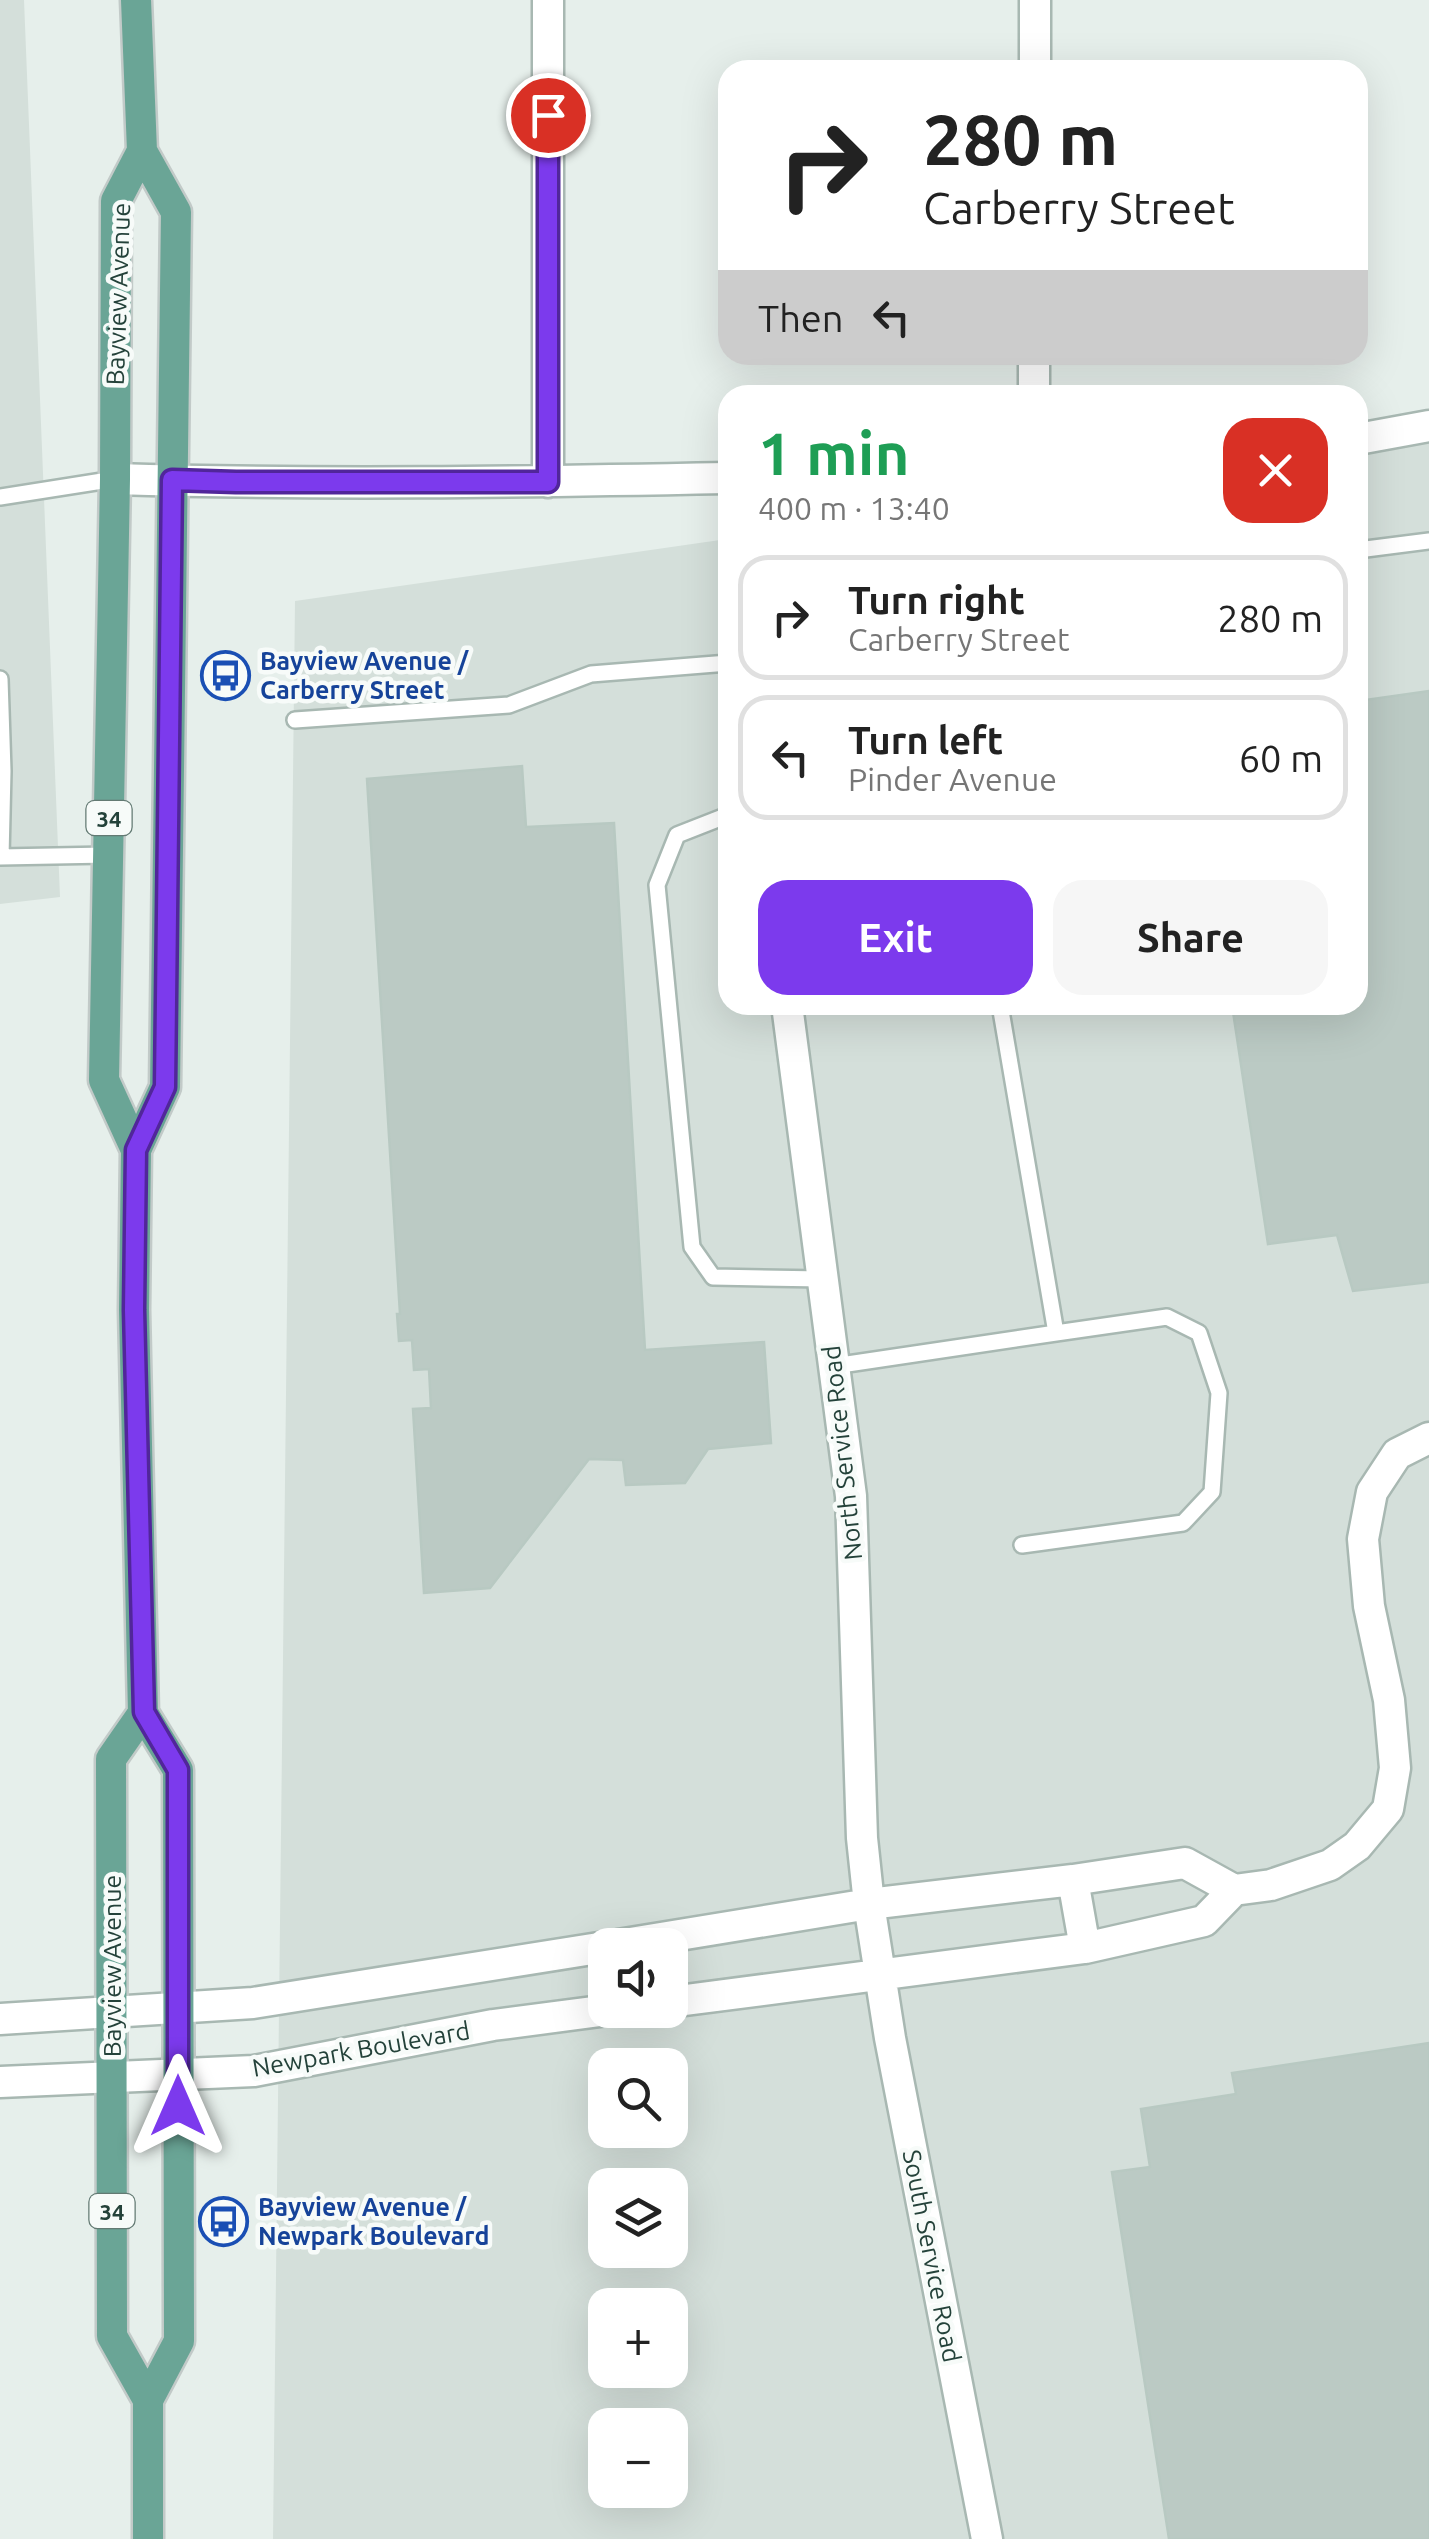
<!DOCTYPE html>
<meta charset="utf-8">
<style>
body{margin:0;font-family:Ubuntu,sans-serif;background:#f6f6f6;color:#222;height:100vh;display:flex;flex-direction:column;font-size:38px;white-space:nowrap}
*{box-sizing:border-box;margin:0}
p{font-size:32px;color:#767676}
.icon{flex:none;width:55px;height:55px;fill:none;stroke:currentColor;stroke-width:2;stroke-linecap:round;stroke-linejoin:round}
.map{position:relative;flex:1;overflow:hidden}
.side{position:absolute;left:718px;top:385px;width:650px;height:630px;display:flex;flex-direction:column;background:#fff;border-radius:30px;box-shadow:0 10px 40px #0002}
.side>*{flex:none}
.top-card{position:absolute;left:718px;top:60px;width:650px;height:305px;border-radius:30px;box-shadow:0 10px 40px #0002;background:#fff;color:#222;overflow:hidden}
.fabs{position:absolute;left:588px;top:1928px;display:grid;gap:20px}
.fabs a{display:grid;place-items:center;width:100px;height:100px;border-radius:20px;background:#fff;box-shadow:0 10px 40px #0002;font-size:50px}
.pin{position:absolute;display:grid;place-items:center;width:85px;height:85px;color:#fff;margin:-42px;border:5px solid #fff;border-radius:50%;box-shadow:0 2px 10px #0007}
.me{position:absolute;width:110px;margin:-55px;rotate:0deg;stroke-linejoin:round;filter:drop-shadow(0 0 8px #0008)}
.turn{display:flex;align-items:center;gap:35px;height:210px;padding:0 40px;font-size:45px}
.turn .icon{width:130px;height:130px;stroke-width:2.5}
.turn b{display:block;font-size:70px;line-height:85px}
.then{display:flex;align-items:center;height:95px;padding:0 40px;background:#0003;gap:20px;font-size:38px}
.round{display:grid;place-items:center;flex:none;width:105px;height:105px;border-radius:30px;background:#f6f6f6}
.summary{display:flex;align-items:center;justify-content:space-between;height:170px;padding:0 40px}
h1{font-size:60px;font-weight:700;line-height:75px;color:#1e9e55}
.action{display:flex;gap:20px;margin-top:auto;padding:20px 40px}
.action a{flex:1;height:115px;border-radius:30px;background:#7c3aed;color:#fff;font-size:40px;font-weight:700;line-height:115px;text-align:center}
.action a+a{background:#f6f6f6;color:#222}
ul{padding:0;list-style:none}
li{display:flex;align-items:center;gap:30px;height:125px;margin:0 20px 15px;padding:0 20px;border:5px solid #e0e0e0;border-radius:30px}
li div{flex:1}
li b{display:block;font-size:38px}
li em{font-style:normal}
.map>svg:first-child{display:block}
.built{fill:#d4dfda;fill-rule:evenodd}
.building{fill:#bbcac4;stroke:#b8c9c2;stroke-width:2.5}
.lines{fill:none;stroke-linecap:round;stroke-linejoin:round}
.lane-casing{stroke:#a8b8b2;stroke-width:20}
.street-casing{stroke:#a8b8b2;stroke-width:35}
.primary-casing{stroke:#c2cac8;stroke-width:35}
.lane{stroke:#fff;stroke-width:15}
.street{stroke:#fff;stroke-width:30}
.primary{stroke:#6aa596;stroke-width:30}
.route-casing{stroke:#51269a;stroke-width:25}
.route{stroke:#7c3aed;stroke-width:18}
.labels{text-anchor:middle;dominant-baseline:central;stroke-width:9;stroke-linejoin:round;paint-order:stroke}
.shield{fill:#f7fbf9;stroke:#637a73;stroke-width:2.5}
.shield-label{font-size:22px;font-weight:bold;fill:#24423a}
.street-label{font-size:25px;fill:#24423a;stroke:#f7fbf9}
.transit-label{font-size:25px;font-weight:bold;fill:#164399;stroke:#f7fbf9;text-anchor:start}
</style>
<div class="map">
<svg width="1429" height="2539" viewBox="0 0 1429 2539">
<rect width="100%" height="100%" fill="#e6efeb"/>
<path class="built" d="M 0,0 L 24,0 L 60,897 L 0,904 Z
M 1429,440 L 1429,2539 L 273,2539 L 295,601 L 727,539 L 728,1005 L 1358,1005 L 1358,450 ZM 605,1945 L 670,1945 L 670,2010 L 605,2010 ZM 605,2065 L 670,2065 L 670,2130 L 605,2130 ZM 605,2185 L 670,2185 L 670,2250 L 605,2250 ZM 605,2305 L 670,2305 L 670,2370 L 605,2370 ZM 605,2425 L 670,2425 L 670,2490 L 605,2490 Z"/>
<path class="building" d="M 1429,691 L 1429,1282 L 1353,1291 L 1337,1235 L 1268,1244 L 1232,1005 L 1358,1005 L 1358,701 Z
M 522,766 L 526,827 L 614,823 L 645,1350 L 764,1342 L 771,1443 L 708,1449 L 685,1483 L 626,1485 L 623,1460 L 589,1459 L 490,1588 L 424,1593 L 413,1409 L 431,1408 L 429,1369 L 414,1370 L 412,1340 L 399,1341 L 397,1314 L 400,1314 L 367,779 Z
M 1429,2043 L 1429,2539 L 1169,2539 L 1112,2172 L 1150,2167 L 1141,2109 L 1236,2094 L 1232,2073 Z"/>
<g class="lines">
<defs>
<path id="lane" d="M 0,497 L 115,479
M 1358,550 L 1429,541
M 0,679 L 3,771 L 1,857
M 295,720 L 509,705 L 591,674 L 728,663
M 728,815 L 677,835 L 657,885 L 692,1247 L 713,1277 L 823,1279
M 0,857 L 108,855
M 1000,1005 L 1056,1333 L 1167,1317 L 1199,1333 L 1219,1393 L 1212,1492 L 1183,1523 L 1022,1545
M 834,1366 L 1056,1333"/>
<path id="street" d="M 548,0 L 548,482
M 1035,70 L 1035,0
M 1034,395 L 1034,355
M 1358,439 L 1429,426
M 115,479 C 319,485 523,482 728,478
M 787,1005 L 851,1496 L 862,1838 L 869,1904 L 890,2038 L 987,2539
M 1073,1880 L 1085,1948
M 618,1945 L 869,1904 L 1073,1880 L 1185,1863 L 1234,1890 L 1271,1885 L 1330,1865 L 1357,1846 L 1388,1809 L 1395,1768 L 1389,1700 L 1369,1606 L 1363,1539 L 1372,1492 L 1397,1454 L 1429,1438
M 670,2002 L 1085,1948 L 1204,1921 L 1234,1890
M 0,2019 L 253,2003 L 605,1947
M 0,2082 L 254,2071 L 493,2025 L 608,2010"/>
<path id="primary" d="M 136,0 L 142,151 L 176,212 L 165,1087 L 136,1150 L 134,1310 L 143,1713 L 178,1770 L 179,2341 L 148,2400 L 148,2539
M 136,1150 L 104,1080 L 115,479 L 116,201 L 142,151
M 143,1713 L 111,1759 L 112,2336 L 148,2400"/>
</defs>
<use href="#lane" class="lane-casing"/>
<use href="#street" class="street-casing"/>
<use href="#primary" class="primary-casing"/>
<use href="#lane" class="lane"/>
<use href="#street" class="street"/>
<use href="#primary" class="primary"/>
</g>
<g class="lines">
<defs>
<path id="route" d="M 178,2106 L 178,1770 L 144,1712 L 134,1310 L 136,1150 L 165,1087 L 172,480 L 236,482 L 548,482 L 548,115"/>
</defs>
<use href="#route" class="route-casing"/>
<use href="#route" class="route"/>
</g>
<defs>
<symbol id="bus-ring" viewBox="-11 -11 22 22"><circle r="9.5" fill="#f7fbf9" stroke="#1a4fb4" stroke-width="1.5"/><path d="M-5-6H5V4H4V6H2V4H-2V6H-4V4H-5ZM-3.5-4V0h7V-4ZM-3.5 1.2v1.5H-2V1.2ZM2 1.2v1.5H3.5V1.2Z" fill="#1a4fb4"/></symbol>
</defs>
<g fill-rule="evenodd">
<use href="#bus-ring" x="198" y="648" width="55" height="55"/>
<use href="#bus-ring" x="196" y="2194" width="55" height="55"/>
</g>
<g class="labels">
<g class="shield">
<rect x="86.5" y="801" width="45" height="34" rx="8"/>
<rect x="89.5" y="2194" width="45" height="34" rx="8"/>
</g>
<g class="shield-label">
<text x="109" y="818">34</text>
<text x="112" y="2211">34</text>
</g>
<g class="street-label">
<text transform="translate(118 294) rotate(-88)">Bayview Avenue</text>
<text transform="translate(842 1453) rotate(-96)">North Service Road</text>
<text transform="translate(112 1966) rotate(-90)">Bayview Avenue</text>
<text transform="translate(361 2049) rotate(-10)">Newpark Boulevard</text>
<text transform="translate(932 2256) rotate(79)">South Service Road</text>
</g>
<g class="transit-label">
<text x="260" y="661">Bayview Avenue /<tspan x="260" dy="29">Carberry Street</tspan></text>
<text x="258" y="2207">Bayview Avenue /<tspan x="258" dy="29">Newpark Boulevard</tspan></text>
</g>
</g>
</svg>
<div class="fabs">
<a><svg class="icon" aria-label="sound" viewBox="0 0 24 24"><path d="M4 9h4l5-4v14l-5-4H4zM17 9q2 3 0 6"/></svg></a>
<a><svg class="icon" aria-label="search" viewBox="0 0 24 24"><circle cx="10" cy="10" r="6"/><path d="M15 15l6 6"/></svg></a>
<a><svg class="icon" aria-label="layers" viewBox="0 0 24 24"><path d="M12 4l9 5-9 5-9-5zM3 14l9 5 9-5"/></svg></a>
<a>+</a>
<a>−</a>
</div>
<div class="pin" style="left:548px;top:115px;background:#d93025"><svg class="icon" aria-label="arrive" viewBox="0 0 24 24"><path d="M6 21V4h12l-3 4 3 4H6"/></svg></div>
<svg class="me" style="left:178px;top:2106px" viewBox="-20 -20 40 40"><path d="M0-17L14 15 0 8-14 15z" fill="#7c3aed" stroke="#fff" stroke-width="4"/></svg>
<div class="top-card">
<div class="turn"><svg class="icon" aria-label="right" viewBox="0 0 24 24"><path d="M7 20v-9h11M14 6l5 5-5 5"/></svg><div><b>280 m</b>Carberry Street</div></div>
<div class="then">Then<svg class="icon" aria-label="left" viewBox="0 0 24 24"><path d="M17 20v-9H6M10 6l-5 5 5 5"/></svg></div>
</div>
<section class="side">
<div class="summary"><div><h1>1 min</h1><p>400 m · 13:40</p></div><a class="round" style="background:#d93025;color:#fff"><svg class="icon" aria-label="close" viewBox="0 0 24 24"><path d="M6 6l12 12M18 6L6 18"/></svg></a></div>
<ul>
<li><svg class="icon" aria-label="right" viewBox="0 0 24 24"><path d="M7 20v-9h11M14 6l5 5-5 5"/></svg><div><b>Turn right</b><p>Carberry Street</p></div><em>280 m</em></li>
<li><svg class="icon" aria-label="left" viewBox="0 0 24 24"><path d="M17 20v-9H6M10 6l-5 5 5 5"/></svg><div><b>Turn left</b><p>Pinder Avenue</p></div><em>60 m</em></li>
</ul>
<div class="action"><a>Exit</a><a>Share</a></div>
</section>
</div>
